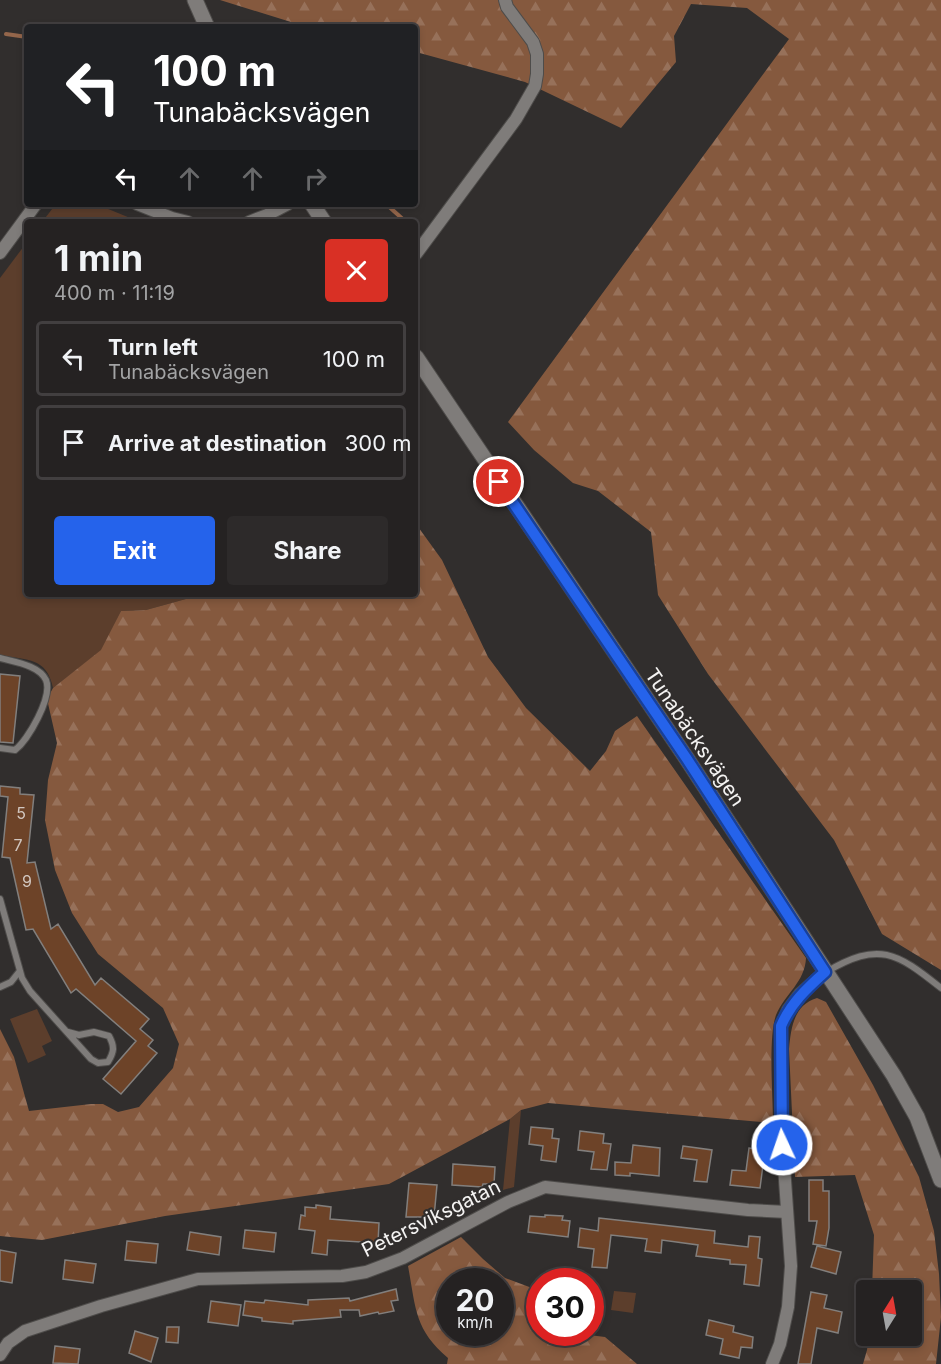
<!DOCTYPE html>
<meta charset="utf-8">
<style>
body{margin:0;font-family:Inter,sans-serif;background:#2d2a2a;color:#f1f3f6;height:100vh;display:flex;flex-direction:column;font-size:22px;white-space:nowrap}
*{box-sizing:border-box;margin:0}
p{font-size:20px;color:#a3a4a5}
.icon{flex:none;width:33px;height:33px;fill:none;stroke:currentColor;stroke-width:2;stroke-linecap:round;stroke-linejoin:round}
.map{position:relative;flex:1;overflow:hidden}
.panel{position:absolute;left:24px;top:219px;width:394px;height:378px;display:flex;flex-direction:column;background:#252222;border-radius:6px;box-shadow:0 3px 9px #0003,0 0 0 2px #423f40}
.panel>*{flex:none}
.guide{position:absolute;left:24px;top:24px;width:394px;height:183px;border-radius:6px;box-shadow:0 3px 9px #0003,0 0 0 2px #423f40;background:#202124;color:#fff;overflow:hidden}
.needle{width:39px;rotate:11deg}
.controls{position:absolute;left:856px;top:1280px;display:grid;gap:12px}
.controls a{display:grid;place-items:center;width:66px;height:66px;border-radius:6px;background:#252222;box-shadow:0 3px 9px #0003,0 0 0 2px #423f40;font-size:30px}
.speed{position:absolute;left:436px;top:1268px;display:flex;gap:12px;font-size:30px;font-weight:700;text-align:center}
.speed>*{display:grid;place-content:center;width:78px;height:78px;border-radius:50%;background:#252222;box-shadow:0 3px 9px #0003,0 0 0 2px #423f40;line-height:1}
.speed small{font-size:15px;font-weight:400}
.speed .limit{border:9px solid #d22;background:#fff;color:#111}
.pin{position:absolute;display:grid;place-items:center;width:51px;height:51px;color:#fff;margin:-26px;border:3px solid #fff;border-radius:50%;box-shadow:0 2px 6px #0007}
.me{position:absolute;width:66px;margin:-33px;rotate:357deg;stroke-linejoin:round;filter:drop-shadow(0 0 4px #0008)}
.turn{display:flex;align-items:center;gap:21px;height:126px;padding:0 30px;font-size:27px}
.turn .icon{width:78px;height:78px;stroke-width:2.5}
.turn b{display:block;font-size:42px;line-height:51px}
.lanes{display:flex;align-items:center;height:57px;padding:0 30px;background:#0003;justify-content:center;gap:30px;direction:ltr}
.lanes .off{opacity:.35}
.round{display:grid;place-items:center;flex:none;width:63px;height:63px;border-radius:6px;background:#2d2a2a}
.summary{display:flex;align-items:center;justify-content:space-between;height:102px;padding:0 30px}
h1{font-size:36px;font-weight:700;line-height:45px}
.cta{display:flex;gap:12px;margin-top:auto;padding:12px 30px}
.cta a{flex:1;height:69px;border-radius:6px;background:#2563eb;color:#fff;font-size:24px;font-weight:700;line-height:69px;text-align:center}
.cta a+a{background:#2d2a2a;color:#f1f3f6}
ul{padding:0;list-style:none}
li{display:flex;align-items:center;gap:18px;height:75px;margin:0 12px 9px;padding:0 18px;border:3px solid #423f40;border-radius:6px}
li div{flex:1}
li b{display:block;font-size:22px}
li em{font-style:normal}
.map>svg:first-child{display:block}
.green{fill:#5c3e2c}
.forest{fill:url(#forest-firs);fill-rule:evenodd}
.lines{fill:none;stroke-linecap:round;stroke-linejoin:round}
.stream{stroke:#94664b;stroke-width:4}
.building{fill:#6d4328;stroke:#827f7d;stroke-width:1.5}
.service-casing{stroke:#4e4c4a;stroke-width:8}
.minor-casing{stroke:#4e4c4a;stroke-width:14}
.tertiary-casing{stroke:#4e4c4a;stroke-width:17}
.service{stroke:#7f7c7a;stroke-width:6}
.minor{stroke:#7f7c7a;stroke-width:12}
.tertiary{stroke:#7f7c7a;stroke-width:15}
.route-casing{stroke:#184099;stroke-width:15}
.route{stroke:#2563eb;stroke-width:10}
.labels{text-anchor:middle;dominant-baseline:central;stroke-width:4.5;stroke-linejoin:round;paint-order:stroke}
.number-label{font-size:16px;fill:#d2c7c0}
.street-label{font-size:20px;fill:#f4f3f2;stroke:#312e2d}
</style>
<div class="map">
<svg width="941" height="1364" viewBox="0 0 941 1364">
<defs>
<pattern id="forest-firs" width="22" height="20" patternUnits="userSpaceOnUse" patternTransform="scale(1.5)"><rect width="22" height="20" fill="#85593e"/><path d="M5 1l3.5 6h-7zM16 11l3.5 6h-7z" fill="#97715a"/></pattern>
</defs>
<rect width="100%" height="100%" fill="#312e2d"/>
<path class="green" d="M 56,204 L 96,204 L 140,222 L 42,222 Z
M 27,242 L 27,594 L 204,594 L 146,610 L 121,611 L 102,650 L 53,688 C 47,657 26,660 0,655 L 0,278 Z
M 37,1009 L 52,1041 L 42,1046 L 46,1055 L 28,1063 L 10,1019 Z
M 521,1110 L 514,1187 L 503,1190 L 510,1119 Z
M 614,1291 L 636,1293 L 633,1313 L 611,1310 Z"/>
<path class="forest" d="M 220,0 L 941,0 L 941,970 L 882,934 L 834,840 L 708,674 L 658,595 L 651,532 L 598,491 L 573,483 L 534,450 L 508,422 L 789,39 L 747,8 L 691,4 L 674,36 L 676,62 L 621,128 L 525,82 L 416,52 L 416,27 L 307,27 Z
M 416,524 L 442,560 L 488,657 L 526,708 L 590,771 L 606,751 L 615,731 L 637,716 L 806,958 C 805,982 785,994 776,1015 C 768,1037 773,1097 773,1123 L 548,1103 L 521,1110 L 510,1119 L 389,1184 L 165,1216 L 42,1240 L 0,1236 L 0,1029 L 14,1057 L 29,1111 L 91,1104 L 103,1104 L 118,1112 L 139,1107 L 173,1068 L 179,1044 L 163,1008 L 98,954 L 72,913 L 55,870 L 45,820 L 48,780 L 57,743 L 47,699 L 53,688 L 101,650 L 121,611 L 146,610 L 204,594 L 416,594 Z
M 817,998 L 826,1002 L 873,1085 L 919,1177 L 934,1231 L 939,1274 L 941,1317 L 936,1364 L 863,1364 L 867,1350 L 869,1335 L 912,1335 L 912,1290 L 872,1290 L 874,1235 L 855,1175 L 795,1177 L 789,1049 C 791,1027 794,1005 817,998 Z
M 461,1237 L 483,1259 L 505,1278 L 540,1291 L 540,1332 L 580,1332 L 581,1334 L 605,1337 L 637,1364 L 447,1364 L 448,1358 C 414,1329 416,1308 408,1266 ZM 450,1281 L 501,1281 L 501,1332 L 450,1332 Z"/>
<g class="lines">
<path class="stream" d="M 6,34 L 27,37
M 386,204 L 406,222"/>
</g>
<path class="building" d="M 0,674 L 20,676 L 13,743 L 0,742 Z
M 0,786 L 20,788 L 20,794 L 34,795 L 27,863 L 35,862 L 51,929 L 58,924 L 95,985 L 101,978 L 149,1019 L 140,1029 L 153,1040 L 148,1046 L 157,1053 L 121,1094 L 103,1079 L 136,1041 L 76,989 L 71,993 L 33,929 L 26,930 L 10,858 L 2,857 L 8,797 L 0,796 Z
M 531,1127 L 553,1129 L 552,1138 L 559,1139 L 556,1162 L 541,1160 L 543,1146 L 529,1144 Z
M 580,1131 L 604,1134 L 603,1143 L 611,1144 L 607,1170 L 591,1169 L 594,1152 L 578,1150 Z
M 633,1145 L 660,1148 L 659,1176 L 630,1173 L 630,1176 L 615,1175 L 615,1162 L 631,1163 Z
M 683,1146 L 712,1150 L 707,1182 L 694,1181 L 697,1160 L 681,1158 Z
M 749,1148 L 765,1150 L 760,1188 L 730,1185 L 732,1170 L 746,1171 Z
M 453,1164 L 495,1167 L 494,1184 L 483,1184 L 482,1187 L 452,1185 Z
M 809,1180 L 823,1180 L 823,1191 L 829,1191 L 829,1228 L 826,1246 L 813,1244 L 817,1221 L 809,1221 Z
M 409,1183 L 437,1185 L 434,1217 L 406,1217 Z
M 316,1205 L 331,1207 L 330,1219 L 379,1223 L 378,1243 L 328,1240 L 327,1255 L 312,1253 L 315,1231 L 299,1229 L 301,1215 L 305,1216 L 305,1207 L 316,1208 Z
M 545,1215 L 563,1216 L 562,1220 L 570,1221 L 568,1237 L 528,1232 L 530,1216 L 545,1217 Z
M 599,1218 L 715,1231 L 714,1243 L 748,1247 L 749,1236 L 760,1237 L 758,1258 L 762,1259 L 759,1286 L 744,1284 L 746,1265 L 730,1264 L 730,1260 L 696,1256 L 698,1245 L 662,1240 L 661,1253 L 645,1251 L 647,1239 L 611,1235 L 607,1268 L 592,1267 L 594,1249 L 578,1247 L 580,1228 L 598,1231 Z
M 245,1230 L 276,1233 L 274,1252 L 243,1248 Z
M 190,1232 L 221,1237 L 219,1255 L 187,1250 Z
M 127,1241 L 158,1244 L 156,1263 L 125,1260 Z
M 817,1246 L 841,1252 L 836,1274 L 811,1267 Z
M 0,1250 L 16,1253 L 12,1283 L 0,1281 Z
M 65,1260 L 96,1264 L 93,1283 L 63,1279 Z
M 396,1289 L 398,1300 L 391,1301 L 394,1311 L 379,1314 L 378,1312 L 360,1316 L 359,1310 L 340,1310 L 341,1317 L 293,1321 L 293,1324 L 262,1321 L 262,1318 L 243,1315 L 245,1301 L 264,1303 L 265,1300 L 308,1305 L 308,1300 L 349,1298 L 350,1301 Z
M 811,1292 L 827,1295 L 824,1308 L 842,1312 L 838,1333 L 817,1328 L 811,1364 L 798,1364 Z
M 211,1301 L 241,1305 L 238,1326 L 208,1322 Z
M 709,1320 L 734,1326 L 733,1332 L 753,1337 L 752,1348 L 741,1347 L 739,1358 L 720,1354 L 723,1339 L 706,1335 Z
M 167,1327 L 179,1327 L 178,1343 L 166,1342 Z
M 135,1331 L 158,1338 L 151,1362 L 129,1353 Z
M 55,1346 L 80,1349 L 78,1364 L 53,1363 Z"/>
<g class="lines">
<defs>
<path id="service" d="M 0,658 C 14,662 39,665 46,680 C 53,697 28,740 15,750 L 0,748
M 0,899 L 22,978 L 30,991 L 91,1059 L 98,1063 L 108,1062 C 114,1052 115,1047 109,1036 L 94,1032 L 79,1035 L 68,1032
M 826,972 C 879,941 896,952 941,988
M 0,987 L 11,982 L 19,972"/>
<path id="minor" d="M 137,204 L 172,218 L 188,222
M 249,222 L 267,215 L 288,204
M 0,253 L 36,204
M 416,254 L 516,119 L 535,86 L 537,74 L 537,54 L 533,42 L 507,7 L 505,0
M 0,1355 L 8,1343 L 25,1331 L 101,1306 L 198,1279 L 342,1276 L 366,1272 L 403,1258 L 508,1202 L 545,1187 L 748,1210 L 787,1212
M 772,1364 L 780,1344 L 788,1307 L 791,1266 L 781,1123 L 781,1026 L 788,1010 L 800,994 L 825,972"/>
<path id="tertiary" d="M 195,0 L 207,27
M 312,204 L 324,222
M 416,357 L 687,759 L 894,1076 L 917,1117 L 941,1180"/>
</defs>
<use href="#service" class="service-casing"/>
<use href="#minor" class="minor-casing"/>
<use href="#tertiary" class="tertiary-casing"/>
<use href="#service" class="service"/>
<use href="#minor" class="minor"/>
<use href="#tertiary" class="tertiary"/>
</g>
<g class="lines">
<defs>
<path id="route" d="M 499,482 L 687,759 L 825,972 C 806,989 791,1003 781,1026 L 782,1145"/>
</defs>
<use href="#route" class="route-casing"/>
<use href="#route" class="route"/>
</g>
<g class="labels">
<g class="number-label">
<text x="21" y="813">5</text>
<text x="18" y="845">7</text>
<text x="27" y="881">9</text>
</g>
<g class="street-label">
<text transform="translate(695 737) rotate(56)">Tunabäcksvägen</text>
<text transform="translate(431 1218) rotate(-26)">Petersviksgatan</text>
</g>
</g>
</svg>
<div class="controls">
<a><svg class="needle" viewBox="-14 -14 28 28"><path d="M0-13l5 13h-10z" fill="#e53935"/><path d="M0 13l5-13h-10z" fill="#a3a4a5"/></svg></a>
</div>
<div class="speed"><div>20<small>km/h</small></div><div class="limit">30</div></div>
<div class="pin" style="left:499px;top:482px;background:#d93025"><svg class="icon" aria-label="arrive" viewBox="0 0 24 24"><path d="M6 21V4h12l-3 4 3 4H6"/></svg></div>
<svg class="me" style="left:782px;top:1145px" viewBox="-20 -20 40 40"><circle r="17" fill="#2563eb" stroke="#fff" stroke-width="3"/><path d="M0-11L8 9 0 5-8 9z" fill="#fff"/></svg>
<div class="guide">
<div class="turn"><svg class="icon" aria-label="left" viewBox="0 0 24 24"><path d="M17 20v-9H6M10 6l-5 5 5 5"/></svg><div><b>100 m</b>Tunabäcksvägen</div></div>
<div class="lanes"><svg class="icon" aria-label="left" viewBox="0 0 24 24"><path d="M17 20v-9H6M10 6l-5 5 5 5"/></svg><svg class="icon off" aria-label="ahead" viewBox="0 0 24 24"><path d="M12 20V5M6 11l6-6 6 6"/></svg><svg class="icon off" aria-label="ahead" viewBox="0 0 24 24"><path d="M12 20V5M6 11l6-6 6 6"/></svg><svg class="icon off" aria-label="right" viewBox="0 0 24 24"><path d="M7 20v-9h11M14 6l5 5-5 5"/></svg></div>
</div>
<section class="panel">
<div class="summary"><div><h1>1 min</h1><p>400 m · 11:19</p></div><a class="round" style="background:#d93025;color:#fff"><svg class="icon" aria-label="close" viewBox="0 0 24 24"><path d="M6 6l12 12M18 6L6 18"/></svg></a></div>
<ul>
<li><svg class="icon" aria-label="left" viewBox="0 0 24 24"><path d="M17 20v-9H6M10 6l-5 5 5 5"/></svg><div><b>Turn left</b><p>Tunabäcksvägen</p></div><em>100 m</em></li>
<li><svg class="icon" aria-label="arrive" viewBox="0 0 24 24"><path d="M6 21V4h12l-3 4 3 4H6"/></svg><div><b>Arrive at destination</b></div><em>300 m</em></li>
</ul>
<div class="cta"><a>Exit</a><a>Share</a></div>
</section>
</div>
